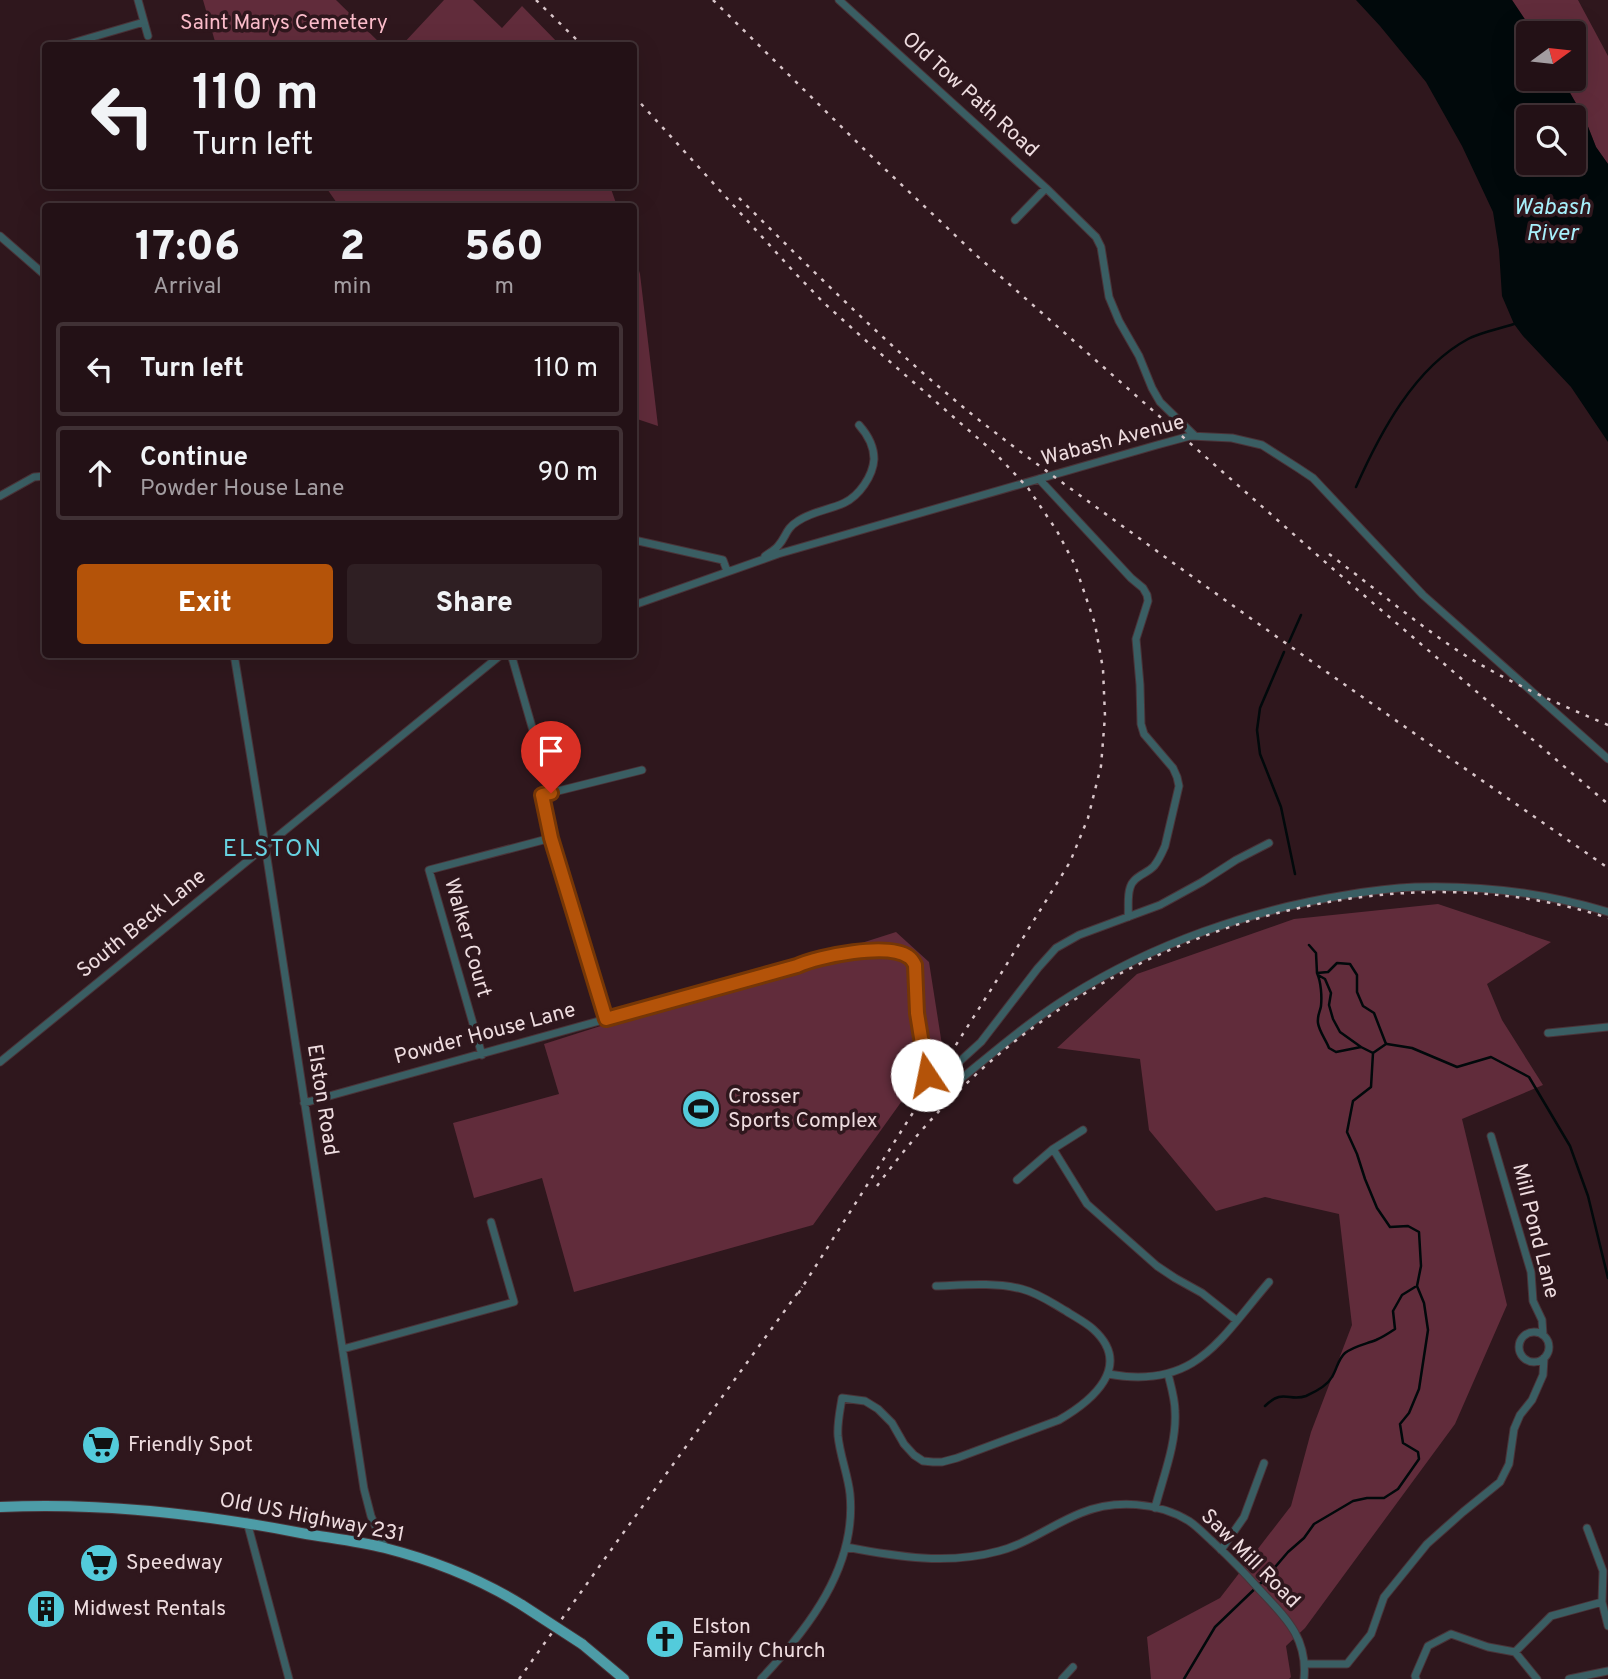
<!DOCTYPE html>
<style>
body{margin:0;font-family:Overpass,sans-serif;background:#2f1f23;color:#f1f3f6;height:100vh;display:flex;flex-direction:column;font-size:26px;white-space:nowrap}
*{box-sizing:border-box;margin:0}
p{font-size:23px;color:#a39da1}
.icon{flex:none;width:38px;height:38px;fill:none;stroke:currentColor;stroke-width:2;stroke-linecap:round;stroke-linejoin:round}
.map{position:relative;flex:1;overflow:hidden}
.details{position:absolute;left:42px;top:203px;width:595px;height:455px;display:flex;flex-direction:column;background:#231116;border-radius:7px;box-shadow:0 7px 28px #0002,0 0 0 2px #403135}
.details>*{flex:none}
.hud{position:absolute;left:42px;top:42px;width:595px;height:147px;border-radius:7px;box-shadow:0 7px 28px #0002,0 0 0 2px #403135;background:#231116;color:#f1f3f6;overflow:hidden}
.needle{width:46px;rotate:75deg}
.tools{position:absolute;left:1516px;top:21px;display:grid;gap:14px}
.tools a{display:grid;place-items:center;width:70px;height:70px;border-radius:7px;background:#231116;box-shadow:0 7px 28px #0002,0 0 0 2px #403135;font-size:35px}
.pin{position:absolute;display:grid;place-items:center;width:60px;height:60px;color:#fff;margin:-72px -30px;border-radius:50% 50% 50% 0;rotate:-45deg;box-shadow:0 0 7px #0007}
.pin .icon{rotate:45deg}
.me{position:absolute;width:77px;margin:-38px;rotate:349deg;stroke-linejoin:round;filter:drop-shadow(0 0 5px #0008)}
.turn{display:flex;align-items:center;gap:24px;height:147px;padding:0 35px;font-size:32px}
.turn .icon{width:91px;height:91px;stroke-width:2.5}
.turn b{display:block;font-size:49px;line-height:60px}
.eta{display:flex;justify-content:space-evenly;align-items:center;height:119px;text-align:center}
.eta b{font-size:42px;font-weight:800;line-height:49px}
.button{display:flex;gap:14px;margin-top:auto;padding:14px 35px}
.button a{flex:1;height:80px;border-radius:7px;background:#b45309;color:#fff;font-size:28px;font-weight:800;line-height:80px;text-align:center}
.button a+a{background:#2f1f23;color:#f1f3f6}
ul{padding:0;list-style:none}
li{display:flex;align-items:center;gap:21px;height:94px;margin:0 14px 10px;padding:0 21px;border:4px solid #403135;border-radius:7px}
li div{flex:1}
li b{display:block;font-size:26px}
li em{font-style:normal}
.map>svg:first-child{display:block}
.green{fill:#612c3b}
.water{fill:#01090b;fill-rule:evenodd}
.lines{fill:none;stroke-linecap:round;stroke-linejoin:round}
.stream{stroke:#01090b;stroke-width:2.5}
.street-casing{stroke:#4a3338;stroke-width:9}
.primary-casing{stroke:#4a3338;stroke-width:12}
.street{stroke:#3a5e63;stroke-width:7}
.primary{stroke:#4d9ca7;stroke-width:10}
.rail{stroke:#d8c5c9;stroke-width:2.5;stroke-dasharray:3.5 7;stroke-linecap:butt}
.primary-bridge-casing{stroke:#4a3338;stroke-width:12;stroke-linecap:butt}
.primary-bridge{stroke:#4d9ca7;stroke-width:10}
.route-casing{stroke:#753606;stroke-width:18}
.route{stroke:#b45309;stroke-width:12}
.labels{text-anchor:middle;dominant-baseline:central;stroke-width:7;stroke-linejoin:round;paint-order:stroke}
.park-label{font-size:21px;fill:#fbbcca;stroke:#2f171d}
.street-label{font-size:21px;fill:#eedcdf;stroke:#2f171d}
.poi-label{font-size:21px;fill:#eedcdf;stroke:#2f171d;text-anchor:start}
.water-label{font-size:23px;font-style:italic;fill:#a7f0fb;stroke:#2f171d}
.quarter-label{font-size:24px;letter-spacing:2px;fill:#67d2e1;stroke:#2f171d}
</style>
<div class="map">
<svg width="1608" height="1679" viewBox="0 0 1608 1679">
<rect width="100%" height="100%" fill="#2f171d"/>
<path class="green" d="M 203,0 L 336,0 L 382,45 L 216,45 Z
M 444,0 L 473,0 L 502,28 L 522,6 L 560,45 L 402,45 Z
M 1512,0 L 1578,0 L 1608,56 L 1608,164 L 1596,147 L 1585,119 L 1562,79 L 1573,79 L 1573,33 L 1534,33 Z
M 325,186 L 610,186 L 617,206 L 339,206 Z
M 634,255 L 640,274 L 658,426 L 634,418 Z
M 1438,904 L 1551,942 L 1487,984 L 1502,1020 L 1543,1085 L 1462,1119 L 1507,1305 L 1455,1424 L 1305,1628 L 1286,1646 L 1291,1677 L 1289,1679 L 1151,1679 L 1147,1637 L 1220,1598 L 1291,1506 L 1311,1432 L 1352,1325 L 1339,1214 L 1265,1197 L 1216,1211 L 1149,1130 L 1140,1059 L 1057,1048 L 1137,974 L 1294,919 Z
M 896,932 L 929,962 L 942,1045 L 813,1225 L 574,1292 L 542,1178 L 474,1198 L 453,1123 L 559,1094 L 544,1044 Z"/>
<path class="water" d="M 1356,0 L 1512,0 L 1534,33 L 1528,33 L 1528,79 L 1562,79 L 1585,119 L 1596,147 L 1608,164 L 1608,442 L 1571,387 L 1523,336 L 1514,324 L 1502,296 L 1499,250 L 1493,212 L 1462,146 L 1426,82 L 1380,26 ZM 1528,117 L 1573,117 L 1573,163 L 1528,163 Z"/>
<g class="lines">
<path class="stream" d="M 1356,487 C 1380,433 1414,368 1468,339 C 1481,332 1499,329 1514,324
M 1289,642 L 1301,615
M 1284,652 L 1260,708 L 1257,730 L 1260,754 L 1281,807 L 1295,874
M 1317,973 C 1321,982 1322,996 1321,1006 C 1320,1012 1317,1016 1318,1023 C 1319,1031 1326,1040 1329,1048 L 1336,1052 L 1361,1047 L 1373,1053
M 1318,975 L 1325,979 L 1331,993 L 1329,1005 L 1333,1019 L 1340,1032 L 1361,1047
M 1387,1044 L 1412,1048 L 1457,1067 L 1491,1057 L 1529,1077 L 1570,1146 L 1588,1196 L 1608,1278
M 1265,1406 C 1283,1388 1289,1402 1306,1396 C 1315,1392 1327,1386 1332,1377 C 1337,1369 1338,1359 1345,1353 C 1354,1346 1366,1344 1376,1340 C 1383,1337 1389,1333 1395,1329 L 1393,1311 L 1402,1295 L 1415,1287
M 1184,1679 L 1215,1627 L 1264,1580 L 1288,1552 L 1304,1538 L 1314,1524 L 1353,1501 L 1367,1498 L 1384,1498 L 1398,1489 L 1419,1459 L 1418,1452 L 1403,1443 L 1400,1424 L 1409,1413 L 1419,1389 L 1428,1330 L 1424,1303 L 1417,1286 L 1421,1266 L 1419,1232 L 1408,1226 L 1390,1227 L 1377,1208 L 1365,1179 L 1357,1154 L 1347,1132 L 1353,1101 L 1371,1087 L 1373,1053 L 1386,1044 L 1374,1013 L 1363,1006 L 1357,992 L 1357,975 L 1350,964 L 1337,963 L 1328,972 L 1317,973 L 1316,953 L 1309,945"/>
<defs>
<path id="street" d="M 138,0 L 148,36
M 839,0 L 1046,188 L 1096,237 L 1101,247 L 1109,297 L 1119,321 L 1139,356 L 1152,388 L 1160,402 L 1195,436
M 62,46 L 144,22
M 1015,220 L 1046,188
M 0,236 L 46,276
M 1039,479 L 1131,578 L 1143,588 L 1147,595 L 1148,601 L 1136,639 L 1140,685 L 1141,724 L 1144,734 L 1173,768 L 1177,777 L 1179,786 L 1165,846 C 1162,853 1159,860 1154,866 C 1147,874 1133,876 1130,888 C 1127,897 1129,908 1128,917
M 0,496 L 34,477 L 46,476
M 634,540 L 723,560 L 727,571
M 765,556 C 769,553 775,550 778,546 C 787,536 785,529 798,521 C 813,511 829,510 844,503 C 859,496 873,476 874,459 C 874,446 867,434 859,425
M 634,605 L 778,554 L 1157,445 L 1190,436 L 1232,438 L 1262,445 L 1298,468 L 1313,478 L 1423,595 L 1608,759
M 234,654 L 263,832 L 364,1489 L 371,1516 L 385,1548
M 511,654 L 551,793
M 605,1019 L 551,838 L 542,795 L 642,770
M 1548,1033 L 1608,1027
M 482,1055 L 429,870 L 551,838
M 0,1062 L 502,654
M 941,1081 L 952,1086 C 991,1055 1028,1022 1070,996 C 1153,944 1250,910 1346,895 C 1369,891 1392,888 1415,887 C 1479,885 1546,893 1608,912
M 304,1103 L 797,966 C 817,957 903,937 914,963 C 920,977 916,996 917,1011 C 918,1032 923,1054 927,1075 L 941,1081 L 948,1072 L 981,1042 L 1038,968 L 1056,948 L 1079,935 L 1160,905 L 1202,882 L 1236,860 L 1269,843
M 1491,1136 L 1531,1272 L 1533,1301 L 1542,1320 L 1543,1335
M 1053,1149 L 1087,1204 L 1157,1266 L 1175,1278 L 1202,1293 L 1236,1320
M 1017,1180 L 1053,1149 L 1083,1130
M1519 1347a15 15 0 1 1 30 0a15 15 0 1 1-30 0Z
M 343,1349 L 514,1302 L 491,1222
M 1108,1374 C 1196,1390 1219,1340 1269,1282
M 1155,1508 C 1163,1477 1177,1443 1175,1411 C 1175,1399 1171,1386 1168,1374
M 247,1522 L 289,1679
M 1587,1528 L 1603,1571 L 1602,1602 L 1608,1626
M 846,1547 C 898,1557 948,1565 999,1551 C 1029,1543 1053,1524 1081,1513 C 1115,1499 1158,1502 1189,1521 C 1198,1527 1205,1535 1213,1542 C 1229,1557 1244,1572 1258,1588 C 1285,1617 1308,1637 1304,1679
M 1221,1550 L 1244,1517 L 1264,1463
M 1515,1652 L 1551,1616 L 1602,1602
M 1305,1664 L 1347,1664 L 1371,1634 L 1384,1597 L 1427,1544 L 1463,1512 L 1500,1482 L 1509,1464 L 1514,1429 L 1520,1415 L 1532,1400 L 1543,1375 L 1544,1358
M 761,1679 C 808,1629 857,1567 850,1494 C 848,1475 840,1456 838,1436 C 837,1423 840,1411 842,1398 L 865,1401 L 878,1409 L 892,1423 L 904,1444 L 914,1455 L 923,1461 L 933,1462 L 942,1462 L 957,1458 L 1059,1420 C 1092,1401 1134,1366 1093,1329 C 1085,1322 1075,1317 1066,1311 C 1052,1303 1038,1293 1022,1289 C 994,1282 964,1285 936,1286
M 1062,1679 L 1073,1667
M 1416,1679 L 1415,1676 L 1428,1646 L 1451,1634 L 1488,1647 L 1515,1652 L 1537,1679
M 1569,1679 L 1608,1671"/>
<path id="primary" d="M 0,1507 C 101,1502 203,1514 301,1533 C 329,1538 358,1541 385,1548 C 432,1560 480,1579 522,1605
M 582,1644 L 624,1679"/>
</defs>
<use href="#street" class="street-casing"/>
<use href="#primary" class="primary-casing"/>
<use href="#street" class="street"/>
<use href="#primary" class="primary"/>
<path class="rail" d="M 536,0 L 583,46
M 713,0 L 869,154 L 976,255 L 1332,568 L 1608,804
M 634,96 L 794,272 L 824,303 L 873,347 L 996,454 L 1028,488 L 1057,531 L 1075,565 L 1095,624 L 1103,669 L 1105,716 L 1101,766 L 1088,818 L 1070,862 L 992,988 L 798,1294
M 739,198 C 815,273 891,349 974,416 C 1036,465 1101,510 1165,557 C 1312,663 1460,765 1608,868
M 1329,554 C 1368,583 1405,614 1445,642 C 1495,677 1552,701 1608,725
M 877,1186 C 924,1122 980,1064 1045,1019 C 1204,909 1421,857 1608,918
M 519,1679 L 621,1536 L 802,1287"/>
<defs>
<path id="primary-bridge" d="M 522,1605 L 582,1644"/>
</defs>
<use href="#primary-bridge" class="primary-bridge-casing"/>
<use href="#primary-bridge" class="primary-bridge"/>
</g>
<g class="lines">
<defs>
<path id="route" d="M 551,793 L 542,795 L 551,838 L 606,1019 L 797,966 C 819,956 888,942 909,957 C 912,959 913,961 915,965 L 917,1013 L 927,1075"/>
</defs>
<use href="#route" class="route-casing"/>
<use href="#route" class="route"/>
</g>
<defs>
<symbol id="stadium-disc" viewBox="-11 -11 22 22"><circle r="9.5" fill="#53cbdb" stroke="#2f171d"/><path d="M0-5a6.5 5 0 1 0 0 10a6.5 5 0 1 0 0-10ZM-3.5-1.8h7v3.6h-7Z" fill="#111"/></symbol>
<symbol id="supermarket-disc" viewBox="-11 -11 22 22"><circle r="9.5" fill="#53cbdb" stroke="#2f171d"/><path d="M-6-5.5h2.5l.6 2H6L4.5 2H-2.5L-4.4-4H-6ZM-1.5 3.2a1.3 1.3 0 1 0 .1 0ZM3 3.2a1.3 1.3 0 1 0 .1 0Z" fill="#111"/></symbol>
<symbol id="building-disc" viewBox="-11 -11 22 22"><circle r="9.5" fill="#53cbdb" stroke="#2f171d"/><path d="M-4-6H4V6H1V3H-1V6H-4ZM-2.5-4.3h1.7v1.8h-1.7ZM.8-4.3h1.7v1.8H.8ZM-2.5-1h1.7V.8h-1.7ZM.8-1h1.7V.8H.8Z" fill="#111"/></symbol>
<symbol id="church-disc" viewBox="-11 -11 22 22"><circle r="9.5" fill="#53cbdb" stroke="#2f171d"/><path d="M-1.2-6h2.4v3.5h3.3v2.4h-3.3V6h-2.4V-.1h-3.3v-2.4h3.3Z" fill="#111"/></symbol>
</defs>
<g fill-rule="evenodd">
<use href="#stadium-disc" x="679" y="1087" width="44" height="44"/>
<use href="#supermarket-disc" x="79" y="1423" width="44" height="44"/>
<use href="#supermarket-disc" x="77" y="1541" width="44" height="44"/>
<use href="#building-disc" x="24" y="1587" width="44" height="44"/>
<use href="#church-disc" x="643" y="1617" width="44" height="44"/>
</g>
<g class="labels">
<g class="park-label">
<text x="284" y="23">Saint Marys Cemetery</text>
</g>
<g class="street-label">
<text transform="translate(970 95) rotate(42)">Old Tow Path Road</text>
<text transform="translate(1113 441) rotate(-15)">Wabash Avenue</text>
<text transform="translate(142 924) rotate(-39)">South Beck Lane</text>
<text transform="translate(467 938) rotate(74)">Walker Court</text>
<text transform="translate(485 1034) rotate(-15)">Powder House Lane</text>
<text transform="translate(322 1100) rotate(81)">Elston Road</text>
<text transform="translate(1535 1231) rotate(76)">Mill Pond Lane</text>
<text transform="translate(312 1518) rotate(11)">Old US Highway 231</text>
<text transform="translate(1250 1559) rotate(45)">Saw Mill Road</text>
</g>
<g class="poi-label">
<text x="728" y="1097">Crosser<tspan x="728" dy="24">Sports Complex</tspan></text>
<text x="128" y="1445">Friendly Spot</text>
<text x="126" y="1563">Speedway</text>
<text x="73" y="1609">Midwest Rentals</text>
<text x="692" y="1627">Elston<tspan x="692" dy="24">Family Church</tspan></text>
</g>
<g class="water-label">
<text x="1552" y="208">Wabash<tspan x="1552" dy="26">River</tspan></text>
</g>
<g class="quarter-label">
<text x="273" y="850">ELSTON</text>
</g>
</g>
</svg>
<div class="tools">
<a><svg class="needle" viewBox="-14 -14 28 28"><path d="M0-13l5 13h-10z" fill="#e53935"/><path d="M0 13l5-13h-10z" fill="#a39da1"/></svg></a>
<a><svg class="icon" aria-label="search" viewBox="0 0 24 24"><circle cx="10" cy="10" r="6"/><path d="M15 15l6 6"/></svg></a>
</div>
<div class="pin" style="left:551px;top:793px;background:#d93025"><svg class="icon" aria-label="arrive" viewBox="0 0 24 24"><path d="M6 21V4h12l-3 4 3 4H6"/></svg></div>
<svg class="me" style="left:927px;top:1075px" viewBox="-20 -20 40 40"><circle r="19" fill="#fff"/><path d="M0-13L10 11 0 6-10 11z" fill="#b45309"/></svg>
<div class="hud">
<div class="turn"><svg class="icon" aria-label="left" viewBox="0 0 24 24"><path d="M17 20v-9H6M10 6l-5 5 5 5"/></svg><div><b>110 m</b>Turn left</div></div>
</div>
<section class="details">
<div class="eta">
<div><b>17:06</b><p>Arrival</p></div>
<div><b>2</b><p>min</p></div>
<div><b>560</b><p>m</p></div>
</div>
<ul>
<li><svg class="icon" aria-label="left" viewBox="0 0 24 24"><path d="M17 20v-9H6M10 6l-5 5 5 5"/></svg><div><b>Turn left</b></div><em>110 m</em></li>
<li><svg class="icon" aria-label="ahead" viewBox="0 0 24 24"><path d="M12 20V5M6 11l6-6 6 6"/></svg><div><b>Continue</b><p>Powder House Lane</p></div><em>90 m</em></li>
</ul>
<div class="button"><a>Exit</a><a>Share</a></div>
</section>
</div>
